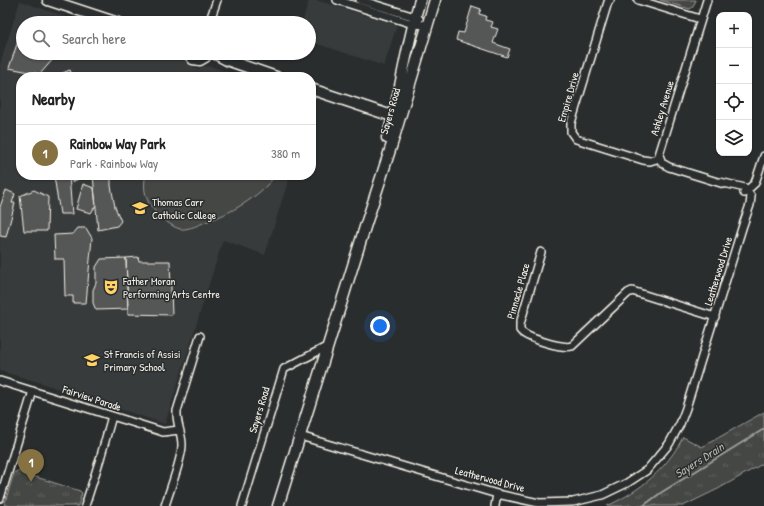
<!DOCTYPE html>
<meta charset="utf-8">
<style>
:root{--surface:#fff;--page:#f6f6f6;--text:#222;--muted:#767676;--line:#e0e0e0;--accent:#857141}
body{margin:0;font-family:"Patrick Hand",sans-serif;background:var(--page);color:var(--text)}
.controls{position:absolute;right:12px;top:12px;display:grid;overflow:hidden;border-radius:8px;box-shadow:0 1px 3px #0004}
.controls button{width:36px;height:36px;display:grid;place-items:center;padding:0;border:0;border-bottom:1px solid var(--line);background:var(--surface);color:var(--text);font:20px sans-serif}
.you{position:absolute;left:380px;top:326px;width:14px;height:14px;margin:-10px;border:3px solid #fff;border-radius:50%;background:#1a73e8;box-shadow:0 0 0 6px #1a73e833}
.badge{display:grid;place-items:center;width:26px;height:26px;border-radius:50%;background:var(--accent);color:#fff;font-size:13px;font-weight:700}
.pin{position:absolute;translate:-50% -33px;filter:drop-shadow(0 1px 2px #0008)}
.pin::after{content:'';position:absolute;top:21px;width:14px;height:12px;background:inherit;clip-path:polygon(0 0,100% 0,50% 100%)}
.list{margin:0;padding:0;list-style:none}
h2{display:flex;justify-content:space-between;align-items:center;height:52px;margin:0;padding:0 16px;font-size:17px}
h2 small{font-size:13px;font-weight:400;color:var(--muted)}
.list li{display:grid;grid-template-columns:26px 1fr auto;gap:12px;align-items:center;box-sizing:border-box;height:56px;padding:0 16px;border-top:1px solid var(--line)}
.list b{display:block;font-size:15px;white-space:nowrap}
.list p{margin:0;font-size:13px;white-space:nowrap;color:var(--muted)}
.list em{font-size:13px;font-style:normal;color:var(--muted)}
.icon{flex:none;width:22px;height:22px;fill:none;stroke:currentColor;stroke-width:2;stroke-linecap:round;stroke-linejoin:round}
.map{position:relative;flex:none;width:764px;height:506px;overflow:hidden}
.search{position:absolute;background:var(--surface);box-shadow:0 1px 3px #0004;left:16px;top:16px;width:300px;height:44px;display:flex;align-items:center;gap:10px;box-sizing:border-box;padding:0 14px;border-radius:22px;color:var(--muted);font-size:15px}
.panel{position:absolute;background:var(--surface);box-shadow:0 1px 3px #0004;left:16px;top:72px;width:300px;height:108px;border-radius:16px}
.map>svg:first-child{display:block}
.built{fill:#373a3a}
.park{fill:url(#park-tufts);stroke:#9c9c96}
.pitch{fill:#444645;stroke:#9c9c96}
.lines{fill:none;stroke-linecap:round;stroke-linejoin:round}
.stream{stroke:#9f9f9a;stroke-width:2}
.building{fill:#555756;stroke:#f4f1e8}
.street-casing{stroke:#f4f1e8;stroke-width:10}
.secondary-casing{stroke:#f4f1e8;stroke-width:13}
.street{stroke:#2a2d2e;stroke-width:7}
.secondary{stroke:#2a2d2e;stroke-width:10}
.labels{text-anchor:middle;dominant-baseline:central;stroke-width:3;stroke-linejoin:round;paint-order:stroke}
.street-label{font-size:11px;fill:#f4f1e8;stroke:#2a2d2e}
.poi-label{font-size:11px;fill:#f4f1e8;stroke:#2a2d2e;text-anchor:start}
.water-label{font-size:12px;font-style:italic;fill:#b5b3ae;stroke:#2a2d2e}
</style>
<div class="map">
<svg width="764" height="506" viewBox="0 0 764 506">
<defs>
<pattern id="park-tufts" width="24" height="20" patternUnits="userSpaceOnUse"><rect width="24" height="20" fill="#444645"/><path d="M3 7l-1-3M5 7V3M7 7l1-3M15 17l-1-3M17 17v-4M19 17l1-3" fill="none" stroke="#606160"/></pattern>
</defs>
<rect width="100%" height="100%" fill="#2a2d2e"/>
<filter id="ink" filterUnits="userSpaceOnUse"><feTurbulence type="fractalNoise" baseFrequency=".025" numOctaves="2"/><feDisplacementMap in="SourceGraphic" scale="8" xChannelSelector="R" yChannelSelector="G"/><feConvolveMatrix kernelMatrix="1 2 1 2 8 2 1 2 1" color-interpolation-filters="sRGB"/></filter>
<g filter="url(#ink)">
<!-- built -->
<path class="built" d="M309,0H316L397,25L384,66L309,41V23H302Z
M20,1L84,23H23V53H172L179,55L188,63L198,70L201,67L210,66L242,77H21V175H290L265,255L223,240L165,424L38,382L0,371V64Z"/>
<!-- park -->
<path class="park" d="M660,0H696L693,7L690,9Z
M764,412V463L718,489L683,506H607C640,491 667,469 683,437L702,447Z
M17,471L80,491L82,493L78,506H4L14,473Z"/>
<!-- pitch -->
<path class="pitch" d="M146,175H276C257,199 231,213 203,223C197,226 186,230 180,229C170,226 162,218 155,211C146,202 142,188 146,175Z"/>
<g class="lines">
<!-- stream -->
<path class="stream" d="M643,506L662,492L764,429"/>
</g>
<!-- building -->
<path class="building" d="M472,6L481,9L479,14L486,16L485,20L493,22L491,27L498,29L493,43L510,49L507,57L456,40L458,32L464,33Z
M21,32H23V53H48L47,56L54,58L40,74L9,68Z
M70,70L73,77H55V76Z
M69,175H87L72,182Z
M69,175L72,214H60L54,176Z
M93,175H111V186L115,207L121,221L117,226L98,230Z
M83,184L94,188L96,205L91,213L76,209Z
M6,190L15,194L12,203H15L6,237L0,236V207Z
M34,190L48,197L47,231H24L20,196Z
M78,228H86L92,238L86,303H73V296H65L64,259H55L54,235L73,234Z
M138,257L139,261H170L172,315L128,314L126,258Z
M126,258L128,309L96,310L93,303V290L96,283V267L101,259Z"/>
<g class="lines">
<defs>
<path id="street" d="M337,0L413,24L427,25
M360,0L415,17L419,19
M610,0L608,2L571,123V132L576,139L643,160L650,161L660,158
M638,0L700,19
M707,0L659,155L662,163L669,167L724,184
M209,23L217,0
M744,193L755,183L764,156
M541,252L520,324V330C525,338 563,349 572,346L628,293L632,291L715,317
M0,381L157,430L163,432L179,430
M300,436L497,494L539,503L573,502L602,495L627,483L647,470L669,444L680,424L686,408L743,225L750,205L751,197L745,188L720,182
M0,498L33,391
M85,506L100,459L112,416
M165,506C169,491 182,460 182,445C182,433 176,423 177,411L200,336
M242,506L284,369L328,346
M495,506L497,494"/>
<path id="secondary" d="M48,0L118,23
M188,53L193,59L200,60L205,57L207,53
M214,53L227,60L276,77
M311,89L398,118
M387,138C401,93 406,45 420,0
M278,506L365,227L392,144L435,0"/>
</defs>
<!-- street casing -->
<use href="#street" class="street-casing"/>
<!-- secondary casing -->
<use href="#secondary" class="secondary-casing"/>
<!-- street -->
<use href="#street" class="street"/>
<!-- secondary -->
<use href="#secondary" class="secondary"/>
</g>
</g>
<!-- icons -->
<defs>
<symbol id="school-bare" viewBox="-9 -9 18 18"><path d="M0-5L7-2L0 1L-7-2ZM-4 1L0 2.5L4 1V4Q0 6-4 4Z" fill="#ffd166" stroke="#2a2d2e" stroke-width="2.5" paint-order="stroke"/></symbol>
<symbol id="theatre-bare" viewBox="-9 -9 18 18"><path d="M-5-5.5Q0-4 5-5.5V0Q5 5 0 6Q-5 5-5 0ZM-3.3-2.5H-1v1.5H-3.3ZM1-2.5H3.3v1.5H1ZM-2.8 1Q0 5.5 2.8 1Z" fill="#ffd166" stroke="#2a2d2e" stroke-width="2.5" paint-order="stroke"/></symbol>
</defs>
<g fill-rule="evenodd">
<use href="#school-bare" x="129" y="197" width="22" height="22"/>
<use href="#theatre-bare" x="100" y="276" width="22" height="22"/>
<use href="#school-bare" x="81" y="349" width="22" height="22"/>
</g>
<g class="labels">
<!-- street labels -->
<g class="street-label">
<text transform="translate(568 97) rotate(-74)">Empire Drive</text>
<text transform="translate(662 108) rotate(-73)">Ashley Avenue</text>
<text transform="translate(390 111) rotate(-74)">Sayers Road</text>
<text transform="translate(718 271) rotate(-73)">Leatherwood Drive</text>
<text transform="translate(518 291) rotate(-74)">Pinnacle Place</text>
<text transform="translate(92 398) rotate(18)">Fairview Parade</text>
<text transform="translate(259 410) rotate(-73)">Sayers Road</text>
<text transform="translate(490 479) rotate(15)">Leatherwood Drive</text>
</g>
<!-- poi labels -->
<g class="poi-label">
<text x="152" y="202">Thomas Carr<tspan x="152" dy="13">Catholic College</tspan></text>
<text x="123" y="281">Father Moran<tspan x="123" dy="13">Performing Arts Centre</tspan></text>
<text x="104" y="354">St Francis of Assisi<tspan x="104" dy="13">Primary School</tspan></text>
</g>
<!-- water labels -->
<g class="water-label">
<text transform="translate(699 460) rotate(-32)">Sayers Drain</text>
</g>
</g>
</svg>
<div class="controls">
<button>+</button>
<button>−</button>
<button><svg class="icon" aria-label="locate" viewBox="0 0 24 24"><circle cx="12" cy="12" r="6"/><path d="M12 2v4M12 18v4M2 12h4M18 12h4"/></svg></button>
<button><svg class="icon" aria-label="layers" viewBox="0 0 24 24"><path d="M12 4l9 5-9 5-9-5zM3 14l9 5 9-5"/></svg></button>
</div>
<div class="you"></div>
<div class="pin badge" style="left:31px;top:482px">1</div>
<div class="search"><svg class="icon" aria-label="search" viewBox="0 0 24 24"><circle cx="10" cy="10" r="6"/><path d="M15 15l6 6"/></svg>Search here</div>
<section class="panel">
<h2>Nearby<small></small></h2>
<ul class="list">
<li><span class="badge">1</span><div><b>Rainbow Way Park</b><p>Park · Rainbow Way</p></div><em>380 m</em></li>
</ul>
</section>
</div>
